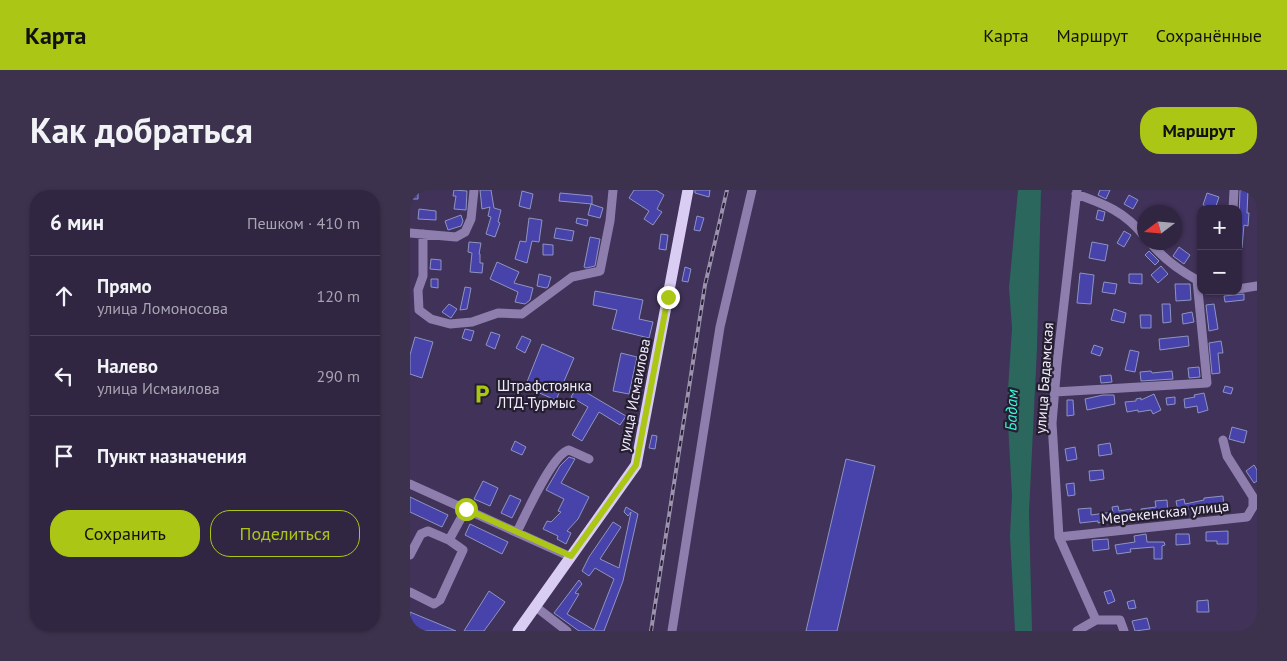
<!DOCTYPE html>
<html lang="ru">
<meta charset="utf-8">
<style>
:root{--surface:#302642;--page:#3c324d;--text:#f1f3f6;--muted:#a8a5b2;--line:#4b435b;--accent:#abc615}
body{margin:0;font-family:"PT Sans",sans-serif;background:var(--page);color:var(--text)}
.controls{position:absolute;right:15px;top:15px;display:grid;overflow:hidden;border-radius:10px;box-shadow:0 1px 4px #0004}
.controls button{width:45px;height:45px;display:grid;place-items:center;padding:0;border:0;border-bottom:1px solid var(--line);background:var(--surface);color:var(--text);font:25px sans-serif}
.compass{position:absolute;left:727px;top:15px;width:45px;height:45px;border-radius:50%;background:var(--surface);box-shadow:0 1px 4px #0004;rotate:254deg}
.stop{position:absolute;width:15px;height:15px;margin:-11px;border:4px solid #abc615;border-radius:50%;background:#fff}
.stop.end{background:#abc615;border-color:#fff;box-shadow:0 1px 5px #0008}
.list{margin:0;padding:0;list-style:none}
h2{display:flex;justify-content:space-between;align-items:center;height:65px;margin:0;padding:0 20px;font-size:21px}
h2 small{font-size:16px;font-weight:400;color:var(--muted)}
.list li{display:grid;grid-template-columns:32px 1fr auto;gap:15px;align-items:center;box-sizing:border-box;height:80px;padding:0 20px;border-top:1px solid var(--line)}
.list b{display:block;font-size:19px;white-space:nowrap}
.list p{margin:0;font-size:16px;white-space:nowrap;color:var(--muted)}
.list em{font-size:16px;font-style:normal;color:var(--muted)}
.actions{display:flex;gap:10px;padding:15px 20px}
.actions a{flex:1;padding:11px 0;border:1px solid var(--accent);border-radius:20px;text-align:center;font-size:18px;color:var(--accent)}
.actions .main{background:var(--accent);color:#111}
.icon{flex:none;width:28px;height:28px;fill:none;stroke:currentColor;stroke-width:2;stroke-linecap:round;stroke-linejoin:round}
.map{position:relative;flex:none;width:847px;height:441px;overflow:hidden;border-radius:20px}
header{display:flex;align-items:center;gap:30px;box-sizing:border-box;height:70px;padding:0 25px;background:var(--accent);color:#111}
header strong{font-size:24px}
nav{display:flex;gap:28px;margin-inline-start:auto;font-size:18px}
.intro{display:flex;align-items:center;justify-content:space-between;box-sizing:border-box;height:120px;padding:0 30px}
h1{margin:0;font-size:35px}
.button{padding:12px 22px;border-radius:20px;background:var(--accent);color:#111;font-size:18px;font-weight:700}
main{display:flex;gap:30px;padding:0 30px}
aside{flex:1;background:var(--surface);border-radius:20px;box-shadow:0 1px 4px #0004}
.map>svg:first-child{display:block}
.water{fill:#2b675c}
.building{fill:#4743ab;stroke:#8e94c0}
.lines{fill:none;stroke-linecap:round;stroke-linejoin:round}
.minor{stroke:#8e7eae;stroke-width:9}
.major{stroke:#d9cdf4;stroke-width:11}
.rail-casing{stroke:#9c92af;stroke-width:4}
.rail{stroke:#241e2f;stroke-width:2;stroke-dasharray:5.5;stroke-linecap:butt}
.route{stroke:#abc615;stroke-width:6}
.labels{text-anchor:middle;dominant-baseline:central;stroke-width:4.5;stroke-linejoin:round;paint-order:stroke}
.street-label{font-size:15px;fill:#f1ebfe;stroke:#241e2f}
.poi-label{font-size:15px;fill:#f1ebfe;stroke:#241e2f;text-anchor:start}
.water-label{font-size:16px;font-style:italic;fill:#33fbdd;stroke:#241e2f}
</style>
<header>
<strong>Карта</strong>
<nav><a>Карта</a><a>Маршрут</a><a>Сохранённые</a></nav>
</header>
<div class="intro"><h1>Как добраться</h1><a class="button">Маршрут</a></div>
<main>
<aside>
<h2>6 мин<small>Пешком · 410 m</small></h2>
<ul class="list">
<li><svg class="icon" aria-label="ahead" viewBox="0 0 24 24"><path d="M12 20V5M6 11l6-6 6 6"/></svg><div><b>Прямо</b><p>улица Ломоносова</p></div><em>120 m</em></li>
<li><svg class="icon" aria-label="left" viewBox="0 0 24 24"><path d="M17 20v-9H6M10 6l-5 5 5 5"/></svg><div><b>Налево</b><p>улица Исмаилова</p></div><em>290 m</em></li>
<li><svg class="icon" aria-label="arrive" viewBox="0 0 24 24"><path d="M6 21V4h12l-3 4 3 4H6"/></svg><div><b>Пункт назначения</b></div></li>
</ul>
<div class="actions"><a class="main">Сохранить</a><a>Поделиться</a></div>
</aside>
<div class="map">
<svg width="847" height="441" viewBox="0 0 847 441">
<rect width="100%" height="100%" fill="#403258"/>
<!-- water -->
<path class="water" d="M608,0H631L627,158L619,322L622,441H605L600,346L602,306L597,215L602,138L599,98Z"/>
<!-- building -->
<path class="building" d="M0,0H8V9H0Z
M44,0L57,1L56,20L44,19L46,6H43Z
M70,0H81L84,18L91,20L88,32L90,33L85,47L76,44L81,27L78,26L80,17L72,19Z
M224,0H246L254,5L247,19L252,22L243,35L234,29L239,21L219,8Z
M285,0H300L299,7L285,3Z
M690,0H700L696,9L688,5Z
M830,0H838L837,23H839L838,36L834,35L832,58H828Z
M112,1L123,4L120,19L109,16Z
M150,3L182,6V14L149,11Z
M797,3L809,7L805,19L793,15Z
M719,5L728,10L723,19L714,14Z
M181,14L193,18L190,28L178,25Z
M9,19L26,21V30L8,29Z
M688,20L695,22L693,31L686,29Z
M51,25L53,31L51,36L38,40L35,31Z
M287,26L294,28L290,41L284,40Z
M119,28L132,30L129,52L122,51L117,73L105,69L110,51L116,52Z
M167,28L178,30L177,36L166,33Z
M146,38L164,41L162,51L144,48Z
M714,41L721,45L714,57L707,53Z
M251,44L258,45L256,60L249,59Z
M180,47L190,49L185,76L176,78L174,77Z
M59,52L71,53L69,64H70V73H73L72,83L60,82L62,63L58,62Z
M682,52L698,55L695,71L679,68Z
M133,54L143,55V65H133Z
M769,57L780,65L774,74L763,66Z
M739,61L749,71L745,75L735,65Z
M21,69L31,70V80L20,79Z
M87,72L109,82L104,93L123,98L120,110L115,114L105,112L108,102L80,89Z
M751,76L758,84L748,93L741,85Z
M275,77L281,79L278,92L272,91Z
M670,83L684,85L681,114L667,113Z
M129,84L141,87L138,97L136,98L127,96Z
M719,84H732V94L719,93Z
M21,89H28V98L21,97Z
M694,92L707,94L705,104L692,102Z
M765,94H780L781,110L766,111Z
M55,97L61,98L57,119L50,120Z
M185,101L233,110L229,129L243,132L239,148L202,139L207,120L183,115Z
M834,104V110L815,112L814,106Z
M39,114L47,119L41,128L32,122Z
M752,114H760L761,132L753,133Z
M804,114L808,139L799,141L796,115Z
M704,119L716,123L714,133L701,130Z
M782,122L784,132L773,134L772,124Z
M730,125H741V138H731Z
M55,139L64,141L61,151L52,148Z
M81,142L90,145L85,159L76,155Z
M112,146L121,150L115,163L106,158Z
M778,146L779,156L750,160L749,149Z
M5,147L23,152L12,188L0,184V165Z
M811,151L813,163H808L810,183L802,184L799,153Z
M132,154L164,168L146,210L115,197Z
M684,155L693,158L690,166L681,163Z
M720,160L729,162L725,182L715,180Z
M211,163L227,167L219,204L203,201Z
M789,177L790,187L779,188L778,178Z
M741,181L742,183L762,181L763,189L731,191L730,182Z
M701,185L702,192L691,193L690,186Z
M815,196L823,198L821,204L813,202Z
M167,197L216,226L210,235L189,222L172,251L162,245L178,217L161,207Z
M794,203L798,220L788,223L787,216L775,218L774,209L785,207L784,205Z
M744,204L751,220L743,224L741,220L728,222V220L717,222L715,212L726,211V209L731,208V210Z
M693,205H704L705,214L677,220L675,209Z
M765,207V214L757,215L756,208Z
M657,210H663L664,225L657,226Z
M822,237L837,241L834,253L819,249Z
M242,245L247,246L245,259L239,258Z
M105,251L116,257L112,265L101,260Z
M700,253L702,264L689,266L688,255Z
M665,257L667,269L657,271L655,259Z
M159,267L165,269L151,293L179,307L168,329L157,341L161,343L156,354L147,349L148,346L133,339L137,331L141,332L151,322L148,321L154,309L136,300L150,276Z
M436,269L465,276L427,441H396Z
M844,275L847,280V291L844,293L836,281Z
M693,280L694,289L680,291L679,281Z
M73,291L88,298L80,316L64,309Z
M664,293L665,305L658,306L656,294Z
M100,305L111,310L102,328L91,323Z
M813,306L814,319L804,320V318L784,321V318L768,321L766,311L774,309L775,314L794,310V308Z
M0,307L38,325L32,337L0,322Z
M757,310L758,325L732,328L731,319L746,317L745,311Z
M708,316L709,321L721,319L722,326L697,329V331L688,333V331L670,333L668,319L681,318V325L703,322L702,317Z
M216,317L228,324L213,391L194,441H169L144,423L169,390L172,394L165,403L169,404L157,424L184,440L204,389L185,378L179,386L172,381L179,367L203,332L211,337L190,369L209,378L221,322L218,326L214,322Z
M60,334L98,352L92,364L55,345Z
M818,341V354H807V351H796V342Z
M736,344L737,352H754L755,355L752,356V369H744V357L720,359L721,362L707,364L705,355L725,352L724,346Z
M766,344H779L780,354L766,355Z
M698,349L699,359L683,361L682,350Z
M701,400L705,411L698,414L694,402Z
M79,401L95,412L74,441H54Z
M724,410L726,418L719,419L717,412Z
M798,410L799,422H787V411Z
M0,422L46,441H12L0,436Z
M737,428L740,439L725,441L722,431Z"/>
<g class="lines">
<!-- minor -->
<path class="minor" d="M667,0L647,174L642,233L649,347L686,430
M666,4C695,14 715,22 734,46
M823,19L824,0
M0,43L46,47L55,42L61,29L64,0
M13,44V86L8,100L9,120L21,129L40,134L62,132L88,123L112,124L162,87L190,81L200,31L203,0
M828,99L847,96
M645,202L797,193L787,90C769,80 753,69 740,52
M0,294L161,367
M107,342C115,326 143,263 159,260L179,269
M649,347L837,327L843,317V307L817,266L813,250
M39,350L56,319
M0,365L11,344L18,341L39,350L53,360L30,410L24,414L0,402
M126,417L157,441
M262,441L310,137L342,0
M667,441L686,430H710L714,441"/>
<!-- major -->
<path class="major" d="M108,441L226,275L278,0"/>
<defs>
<path id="rail" d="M241,441L295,95L317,0"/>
</defs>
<!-- rail casing -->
<use href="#rail" class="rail-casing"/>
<!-- rail -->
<use href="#rail" class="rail"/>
</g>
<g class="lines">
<!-- route -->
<path class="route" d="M56,319L161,366L226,275L258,107"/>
</g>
<!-- icons -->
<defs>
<symbol id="parking-bare" viewBox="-9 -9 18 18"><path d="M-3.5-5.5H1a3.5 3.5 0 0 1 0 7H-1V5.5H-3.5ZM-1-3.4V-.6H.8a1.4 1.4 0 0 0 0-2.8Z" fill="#abc615" stroke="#241e2f" stroke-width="2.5" paint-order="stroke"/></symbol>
</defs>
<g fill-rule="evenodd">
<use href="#parking-bare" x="58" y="190" width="28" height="28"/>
</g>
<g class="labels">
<!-- street labels -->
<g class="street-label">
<text transform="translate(634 188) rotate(-86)">улица Бадамская</text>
<text transform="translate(224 205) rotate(-79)">улица Исмаилова</text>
<text transform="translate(755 322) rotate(-6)">Мерекенская улица</text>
</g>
<!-- poi labels -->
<g class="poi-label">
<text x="87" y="195">Штрафстоянка<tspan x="87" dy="17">ЛТД-Турмыс</tspan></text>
</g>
<!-- water labels -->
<g class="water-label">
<text transform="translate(601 220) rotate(-88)">Бадам</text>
</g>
</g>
</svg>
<div class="controls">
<button>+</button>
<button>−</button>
</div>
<svg class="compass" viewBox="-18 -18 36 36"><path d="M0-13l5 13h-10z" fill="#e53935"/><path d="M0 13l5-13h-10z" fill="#a8a5b2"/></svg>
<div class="stop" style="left:56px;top:319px"></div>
<div class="stop end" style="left:258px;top:107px"></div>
</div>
</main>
